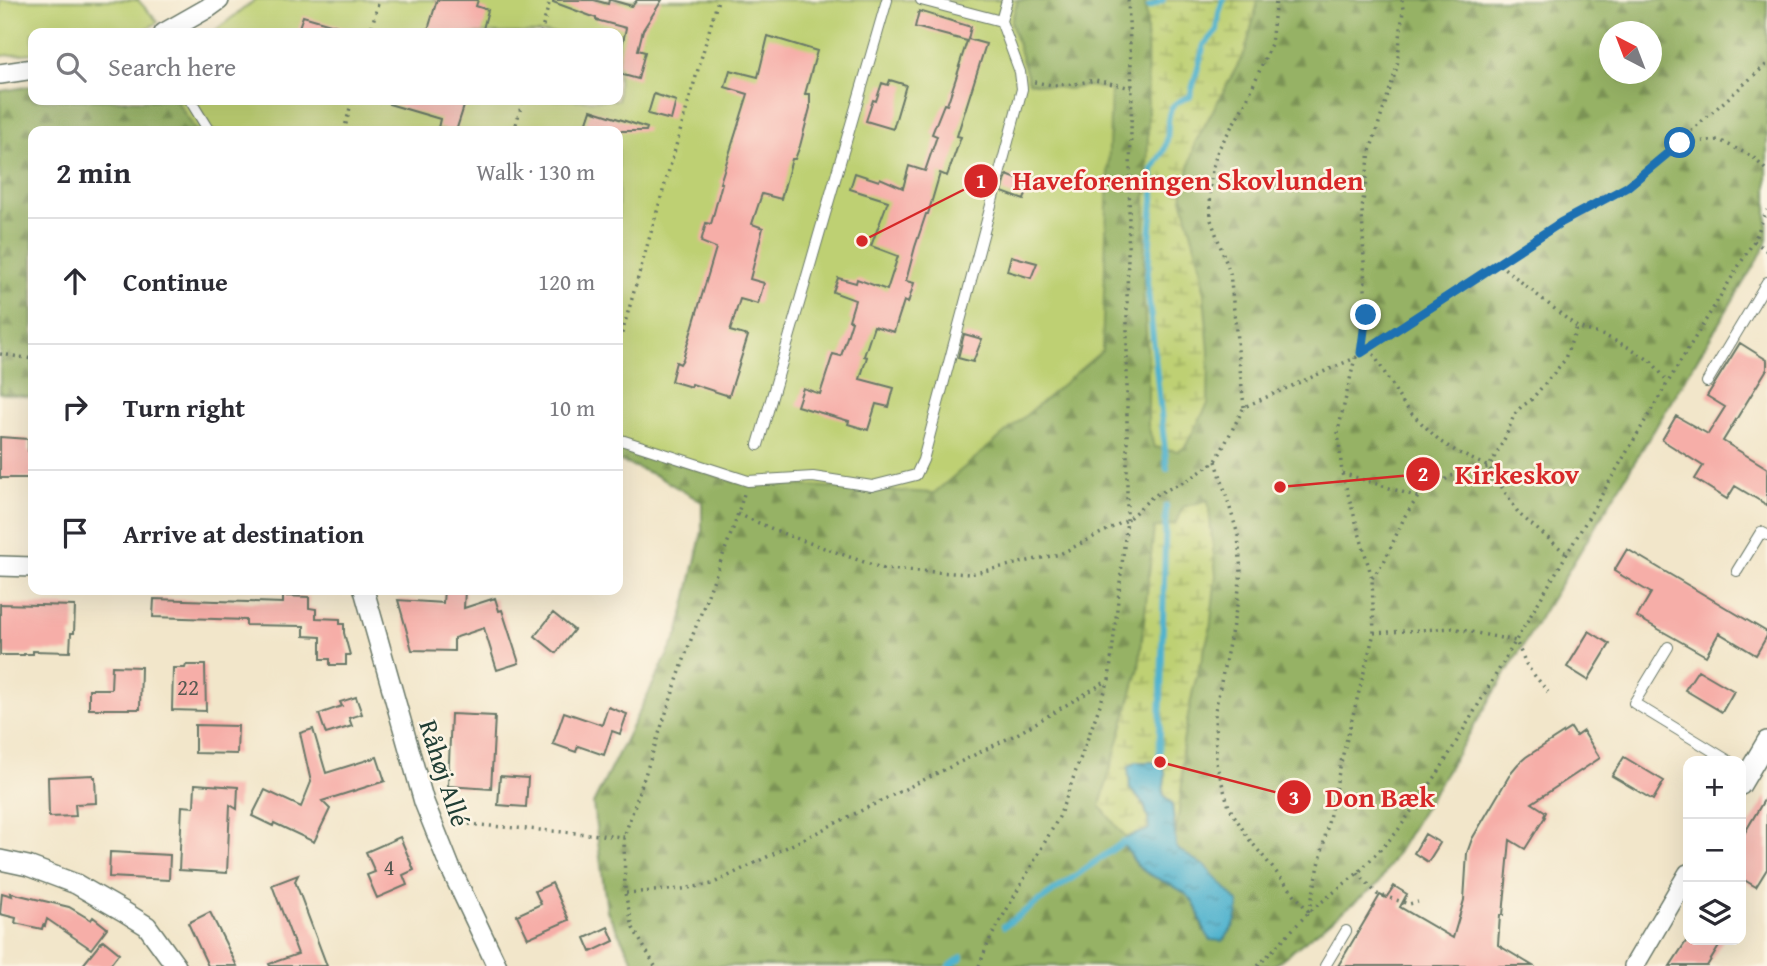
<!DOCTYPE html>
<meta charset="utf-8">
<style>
:root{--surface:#fff;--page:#f2f2f3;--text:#2b2b33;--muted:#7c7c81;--line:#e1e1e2}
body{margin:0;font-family:"Gentium Book Plus",serif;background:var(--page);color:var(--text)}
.controls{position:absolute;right:21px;bottom:21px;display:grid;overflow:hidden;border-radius:14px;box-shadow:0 7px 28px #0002}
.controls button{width:63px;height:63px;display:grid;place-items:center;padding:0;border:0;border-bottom:2px solid var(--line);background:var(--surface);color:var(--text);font:35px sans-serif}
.compass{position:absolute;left:1599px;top:21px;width:63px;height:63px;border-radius:50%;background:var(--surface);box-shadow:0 7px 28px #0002;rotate:318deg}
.stop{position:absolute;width:21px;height:21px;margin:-16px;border:5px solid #1f6fb2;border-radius:50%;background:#fff}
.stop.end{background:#1f6fb2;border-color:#fff;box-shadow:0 2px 7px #0008}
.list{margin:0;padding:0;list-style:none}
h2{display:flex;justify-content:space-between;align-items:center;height:91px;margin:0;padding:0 28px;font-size:30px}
h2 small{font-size:23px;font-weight:400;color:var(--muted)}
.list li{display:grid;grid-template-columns:46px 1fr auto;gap:21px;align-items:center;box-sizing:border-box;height:126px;padding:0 28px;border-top:2px solid var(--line)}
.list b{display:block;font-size:26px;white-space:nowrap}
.list em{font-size:23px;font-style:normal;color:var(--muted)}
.icon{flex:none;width:38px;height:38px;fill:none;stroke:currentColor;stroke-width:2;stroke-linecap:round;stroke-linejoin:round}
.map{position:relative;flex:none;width:1767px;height:966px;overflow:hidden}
.search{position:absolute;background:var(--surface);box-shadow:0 7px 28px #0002;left:28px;top:28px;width:595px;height:77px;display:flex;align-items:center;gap:18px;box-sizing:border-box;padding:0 24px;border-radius:14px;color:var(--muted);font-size:26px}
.panel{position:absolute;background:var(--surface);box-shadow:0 7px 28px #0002;left:28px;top:126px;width:595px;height:469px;border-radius:14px}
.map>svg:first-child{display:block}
.forest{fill:url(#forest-firs);stroke:#5a784c;stroke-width:2;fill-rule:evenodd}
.wetland{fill:url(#wetland-marsh);stroke:#6e8654;stroke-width:2}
.garden{fill:#bed073;stroke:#6e8654;stroke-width:2}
.water{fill:url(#water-ripples);stroke:#377881;stroke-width:2}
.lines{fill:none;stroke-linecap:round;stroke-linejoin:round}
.stream{stroke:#4fb2ce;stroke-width:6}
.building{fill:#f6aea8}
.service-casing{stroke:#697868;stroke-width:12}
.minor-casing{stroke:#697868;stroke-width:22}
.path{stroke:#697868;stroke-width:3.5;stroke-dasharray:2 5;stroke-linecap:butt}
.service{stroke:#fff;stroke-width:10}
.minor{stroke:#fff;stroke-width:19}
.route{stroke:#1f6fb2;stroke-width:9}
.labels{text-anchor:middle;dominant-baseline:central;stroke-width:5;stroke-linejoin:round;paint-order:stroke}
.number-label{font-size:23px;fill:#555951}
.street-label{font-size:26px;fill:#1f3d34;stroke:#fcf5e5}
.leader{fill:none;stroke:#d62828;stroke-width:2.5}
.callout-dot{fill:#d62828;stroke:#fcf5e5;stroke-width:2.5}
.mark-label{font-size:21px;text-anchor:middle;font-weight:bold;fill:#fff}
.callout-label{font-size:28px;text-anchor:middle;font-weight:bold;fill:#d62828;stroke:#fcf5e5;stroke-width:5;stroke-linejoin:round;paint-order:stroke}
</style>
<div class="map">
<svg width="1767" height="966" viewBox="0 0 1767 966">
<defs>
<pattern id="forest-firs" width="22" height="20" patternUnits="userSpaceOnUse" patternTransform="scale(1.75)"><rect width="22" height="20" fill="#96b265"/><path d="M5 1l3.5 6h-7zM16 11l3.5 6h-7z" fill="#7a9254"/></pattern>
<pattern id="wetland-marsh" width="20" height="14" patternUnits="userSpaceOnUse" patternTransform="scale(1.75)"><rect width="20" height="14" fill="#bed073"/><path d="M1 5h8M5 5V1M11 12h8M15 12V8" fill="none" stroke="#9aaa5f"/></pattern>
<pattern id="water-ripples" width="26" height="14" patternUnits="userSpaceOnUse" patternTransform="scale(1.75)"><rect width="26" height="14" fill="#4fb2ce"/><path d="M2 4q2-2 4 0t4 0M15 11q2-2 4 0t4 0" fill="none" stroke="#4192a8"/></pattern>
</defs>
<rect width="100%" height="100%" fill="#fcf5e5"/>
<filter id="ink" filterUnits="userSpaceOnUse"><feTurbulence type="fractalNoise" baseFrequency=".0143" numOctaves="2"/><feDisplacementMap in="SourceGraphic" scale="14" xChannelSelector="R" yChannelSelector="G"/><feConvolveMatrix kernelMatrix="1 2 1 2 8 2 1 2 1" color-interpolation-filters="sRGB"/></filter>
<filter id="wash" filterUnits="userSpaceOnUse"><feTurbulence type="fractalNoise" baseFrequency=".00686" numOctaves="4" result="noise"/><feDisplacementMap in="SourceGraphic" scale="28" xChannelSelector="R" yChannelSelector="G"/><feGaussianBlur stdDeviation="1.57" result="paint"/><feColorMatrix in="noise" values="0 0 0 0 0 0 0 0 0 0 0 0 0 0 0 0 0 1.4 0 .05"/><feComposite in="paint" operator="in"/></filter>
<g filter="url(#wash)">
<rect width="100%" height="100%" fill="#f2e6ca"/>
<!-- forest -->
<path class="forest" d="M1018,0H1767V244L1378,884L1273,966H636L607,911L593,804L679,632L702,532V502L655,475L618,460V442L1089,86L1068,89L1029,83L1011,22ZM1610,32H1652V74H1610ZM1163,788V794L1172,804L1176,847L1179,850L1204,933C1200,921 1198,906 1189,897C1171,878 1137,880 1128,849L1144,832V804Z
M33,86V100H176L196,131H33V397L0,393V91Z"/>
<!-- wetland -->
<path class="wetland" d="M1145,0H1256L1257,6L1245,52L1195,143L1182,198L1202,271L1209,352L1208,404L1185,447L1178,451L1154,447L1148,425V361L1143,291L1148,139L1147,24Z
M1208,500L1216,575L1210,630L1193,690L1183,742L1182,784L1176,835L1172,804L1163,794V788L1130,789C1143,803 1148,809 1149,829C1142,833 1134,834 1126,838L1100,806L1139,668L1154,528L1175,524L1183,507Z"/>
<!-- garden -->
<path class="garden" d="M0,0H138L158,22L140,33H33V53L0,56Z
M255,0H1018L1011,22L1029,82L1068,89L1089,86L1111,90L1102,351L934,493L734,482L618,442V131H196L176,100H618V33H212Z"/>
<!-- water -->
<path class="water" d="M1136,762H1160C1170,777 1163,779 1163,794L1172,804L1176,847L1179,850L1206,867L1239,903C1238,919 1234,929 1222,941L1211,940C1199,927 1201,908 1188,896C1175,883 1154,880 1140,868C1133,861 1130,852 1123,845L1122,843C1132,831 1139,836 1149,829L1148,818L1144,804L1130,789L1128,767Z"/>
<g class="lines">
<!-- stream -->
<path class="stream" d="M1149,7L1163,0
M1167,469L1147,282L1154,186L1152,170C1156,163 1161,156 1164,150C1174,128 1157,105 1190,97L1204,45L1217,30L1219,13L1223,0
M1159,768L1166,506
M1004,926L1122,843L1130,841
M950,966L962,957"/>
</g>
<g id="blocks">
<!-- building -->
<path class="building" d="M437,0H478L476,6L488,10L482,33H427Z
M553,0H594L608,4L609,0H611L632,6L637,0H662L643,30L638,50L645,52L638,79L620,74L622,66L618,65L626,28L596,20V18L553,2Z
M919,11L971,27L968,39L986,44L957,136L961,137L947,176L940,173L928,214H926L915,247L906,281L914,283L908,303L904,301L894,332L874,326L864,356L867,357L860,379L894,388L889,407L876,404L868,430L848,424L849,421L797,406L803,388L820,394L833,354L841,356L852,321L849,320L855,300L833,292L838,278L856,283L857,279L887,290L898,256L871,246L888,201L850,189L855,173L879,181L880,178L903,188L909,166L925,171L937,136L932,134L944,104L947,105L960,66H959L967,41L915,27Z
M303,16L348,29L347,33H297Z
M768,36L817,51L805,94H810V108L800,146L795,159H792L781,199L762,194L752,224L763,228L750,279L764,283L758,304L740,299L730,331L748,336L729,396L692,384L691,387L671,381L676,362L680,364L683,359L716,248L701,242L706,223L711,224L722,183H720L748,94L725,87L730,70L758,77Z
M890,80L906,85L893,129L866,121L873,100L876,101L882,83L888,85Z
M654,94L676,101L671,120L648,114Z
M390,100H466L456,131L438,128L440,119L389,104Z
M591,110L647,128L646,131H584Z
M1007,175L1029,184L1024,200L1002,192Z
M1011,256L1037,263L1031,278L1007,271Z
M964,334L982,339L973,362L958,358Z
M1740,343L1767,360V369L1723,441L1767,468V505L1735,486L1727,499L1695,479L1703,466L1662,440L1676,416L1708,434L1725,407L1707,396Z
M0,437L28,439V451H33V478H0Z
M1627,549L1767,632V636L1756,655L1719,633L1706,656L1637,617L1651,593L1614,571Z
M444,590H465L464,608L495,598L499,611L502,610L519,663L497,670L484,628L454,638V651L412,650L398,600L443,603Z
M283,596L309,597V608L316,609V618L340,619V624H344V633L350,655H346V665H330V659H321V637L304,636V626L246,625V620L153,617L154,599L283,603Z
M0,604L75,606L74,633H71L70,652L33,651V654H24V655H0Z
M553,613L574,630L556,653L535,636Z
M1589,631L1610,644L1588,680L1567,667Z
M186,665H205L206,711L172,710L173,668H185Z
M112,666L141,667L140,709H89V689H111Z
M1698,670L1734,691L1722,712L1685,690Z
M356,697L362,714L349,718L352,726L326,734L319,714L342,706L340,702Z
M608,707L627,714L620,734L612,731L604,755L578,746L576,752L553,744L564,712L602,725Z
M451,714L495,716L491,789L448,786Z
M195,725L238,726L237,754L195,753Z
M1571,728L1576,736L1583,731L1600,758L1532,803L1546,812L1544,816L1545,817L1525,849L1510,840L1503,915H1500L1498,945L1533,966H1338L1380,895L1386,898L1394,886L1407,894L1400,907L1453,938L1464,900L1467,853L1472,839L1512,771L1518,764L1526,757Z
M313,729L326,773L377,757L385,781L322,801L330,809L314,842L274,823L273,826L252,816L265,790L301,807L311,782L300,733Z
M1624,757L1664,781L1653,800L1612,776Z
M93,775V777H95L96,803L75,804L76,816L49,817L48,777Z
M500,776L528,778L526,807L498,805Z
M195,784L238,787L237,809L230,805L227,873L179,870L182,806L194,807Z
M1767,795V869L1756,887L1741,878V839Z
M1425,834L1440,843L1428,862L1414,853Z
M400,837L414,870L403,875L407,885L377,898L367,875L375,872L366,852Z
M110,852L170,855L169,880L109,877Z
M298,875L295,881L327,966H270L269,964L298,954L272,885Z
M552,883L569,920L528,938L517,915L541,904L535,891Z
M2,893L12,896L11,893L69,907L91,920L93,917L107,928L91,949L47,919L45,926L43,925L42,929L15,923L16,918L0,914Z
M210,912L237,966H208L188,923Z
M608,927L614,941L591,952L585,938Z
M103,940L119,953L109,966H82Z
M1687,940H1723L1707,966H1670Z"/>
</g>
</g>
<g filter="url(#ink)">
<use href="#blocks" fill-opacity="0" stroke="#697868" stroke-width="2"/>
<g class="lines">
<defs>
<path id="service" d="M921,0L1001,21
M1001,21L1007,0
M190,100L209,131
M1707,382L1767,282
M618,439L748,481L813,477L872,486L916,475L923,460L1022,89L1020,72L1001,21
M758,445L887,0
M1737,571L1761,532L1767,535
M1668,647L1634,703L1729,761
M1325,966L1346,931"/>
<path id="minor" d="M164,33L208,8L219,0
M0,74L33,69
M0,566L33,567
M364,590L424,802L450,867L497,966
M1741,785L1767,741
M0,860L28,866L76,884L123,911L147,926L176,966
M1634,966L1688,874"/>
</defs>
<!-- service casing -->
<use href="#service" class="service-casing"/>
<!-- minor casing -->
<use href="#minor" class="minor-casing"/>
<!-- path -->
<path class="path" d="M370,33L379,0
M541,33L550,0
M1034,82L1052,85L1074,84L1095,80L1132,88
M344,131L352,100
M514,131L523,100
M1681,143L1719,140L1753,157L1767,171
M1754,241L1767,251
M1499,264L1577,327L1605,336L1632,349L1652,362L1668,382
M618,347L718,0
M1370,348L1400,399L1410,412L1441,442L1459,453L1489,467L1519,514L1568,555
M1361,353L1366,315L1362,209L1370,151L1397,67L1403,10L1402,0
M0,354L33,359
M1244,407L1230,273L1211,220L1210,191L1212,169L1218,150L1246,102L1271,44L1276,0
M1216,461L1238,535L1241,572L1237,605L1215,711L1216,763L1229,807L1248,838L1309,912
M1342,473L1418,497
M738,514L787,535L884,569L970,574L1060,554L1127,520L1153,496L1190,479L1216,461L1244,407L1355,358L1560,223L1627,187L1767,64
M1372,578L1384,562L1405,516L1418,497L1451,476L1489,467L1506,436L1514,415L1521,407L1531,400L1564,361L1577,327
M1374,633L1452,628L1516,641L1527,666L1548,692
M455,823L624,837
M1358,873L1377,894L1409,904L1418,902
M626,893L682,889L712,884L1017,734L1107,681
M1309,912L1342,758L1374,633L1372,578L1342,473L1338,431L1355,358
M655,966L633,928L625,893L624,837L689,645L734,526L744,494
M979,966L989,941L1059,817L1109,680L1127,520V298L1132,88L1128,0
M1258,966L1309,912L1358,873L1396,833L1438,773L1668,382L1754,241L1767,210"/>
<!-- service -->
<use href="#service" class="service"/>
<!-- minor -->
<use href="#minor" class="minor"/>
</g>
</g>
<g class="lines" filter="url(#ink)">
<!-- route -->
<path class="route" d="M1366,315L1361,353L1560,223L1627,187L1680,143"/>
</g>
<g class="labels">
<!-- number labels -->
<g class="number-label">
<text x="188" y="686">22</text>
<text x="389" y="866">4</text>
</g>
<!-- street labels -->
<g class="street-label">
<text transform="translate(445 773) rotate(72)">Råhøj Allé</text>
</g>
</g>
<!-- callouts -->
<path class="leader" d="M862 241L981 181M1280 487L1423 474M1160 762L1294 797"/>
<g class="callout-dot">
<circle cx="862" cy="241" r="7"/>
<circle cx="1280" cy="487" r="7"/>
<circle cx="1160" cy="762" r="7"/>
<circle cx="981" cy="181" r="18"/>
<circle cx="1423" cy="474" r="18"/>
<circle cx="1294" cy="797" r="18"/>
</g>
<g class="mark-label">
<text x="981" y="188">1</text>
<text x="1423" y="481">2</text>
<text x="1294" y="805">3</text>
</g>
<g class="callout-label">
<text x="1188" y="190">Haveforeningen Skovlunden</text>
<text x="1517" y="484">Kirkeskov</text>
<text x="1380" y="807">Don Bæk</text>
</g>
</svg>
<div class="controls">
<button>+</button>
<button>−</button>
<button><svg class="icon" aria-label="layers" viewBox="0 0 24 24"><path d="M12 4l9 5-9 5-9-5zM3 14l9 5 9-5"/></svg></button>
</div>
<svg class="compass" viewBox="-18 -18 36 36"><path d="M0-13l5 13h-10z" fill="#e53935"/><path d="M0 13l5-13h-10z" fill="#7c7c81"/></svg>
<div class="stop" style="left:1680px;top:143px"></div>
<div class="stop end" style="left:1366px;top:315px"></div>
<div class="search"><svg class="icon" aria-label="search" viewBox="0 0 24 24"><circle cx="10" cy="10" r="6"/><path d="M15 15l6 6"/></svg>Search here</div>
<section class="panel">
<h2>2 min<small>Walk · 130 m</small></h2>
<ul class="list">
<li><svg class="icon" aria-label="ahead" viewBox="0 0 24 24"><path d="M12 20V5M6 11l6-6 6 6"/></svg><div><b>Continue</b></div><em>120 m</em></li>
<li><svg class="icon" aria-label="right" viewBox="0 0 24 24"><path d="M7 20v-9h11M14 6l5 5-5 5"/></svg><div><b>Turn right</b></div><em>10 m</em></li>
<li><svg class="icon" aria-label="arrive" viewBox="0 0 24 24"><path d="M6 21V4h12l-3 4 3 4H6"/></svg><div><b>Arrive at destination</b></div></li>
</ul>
</section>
</div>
